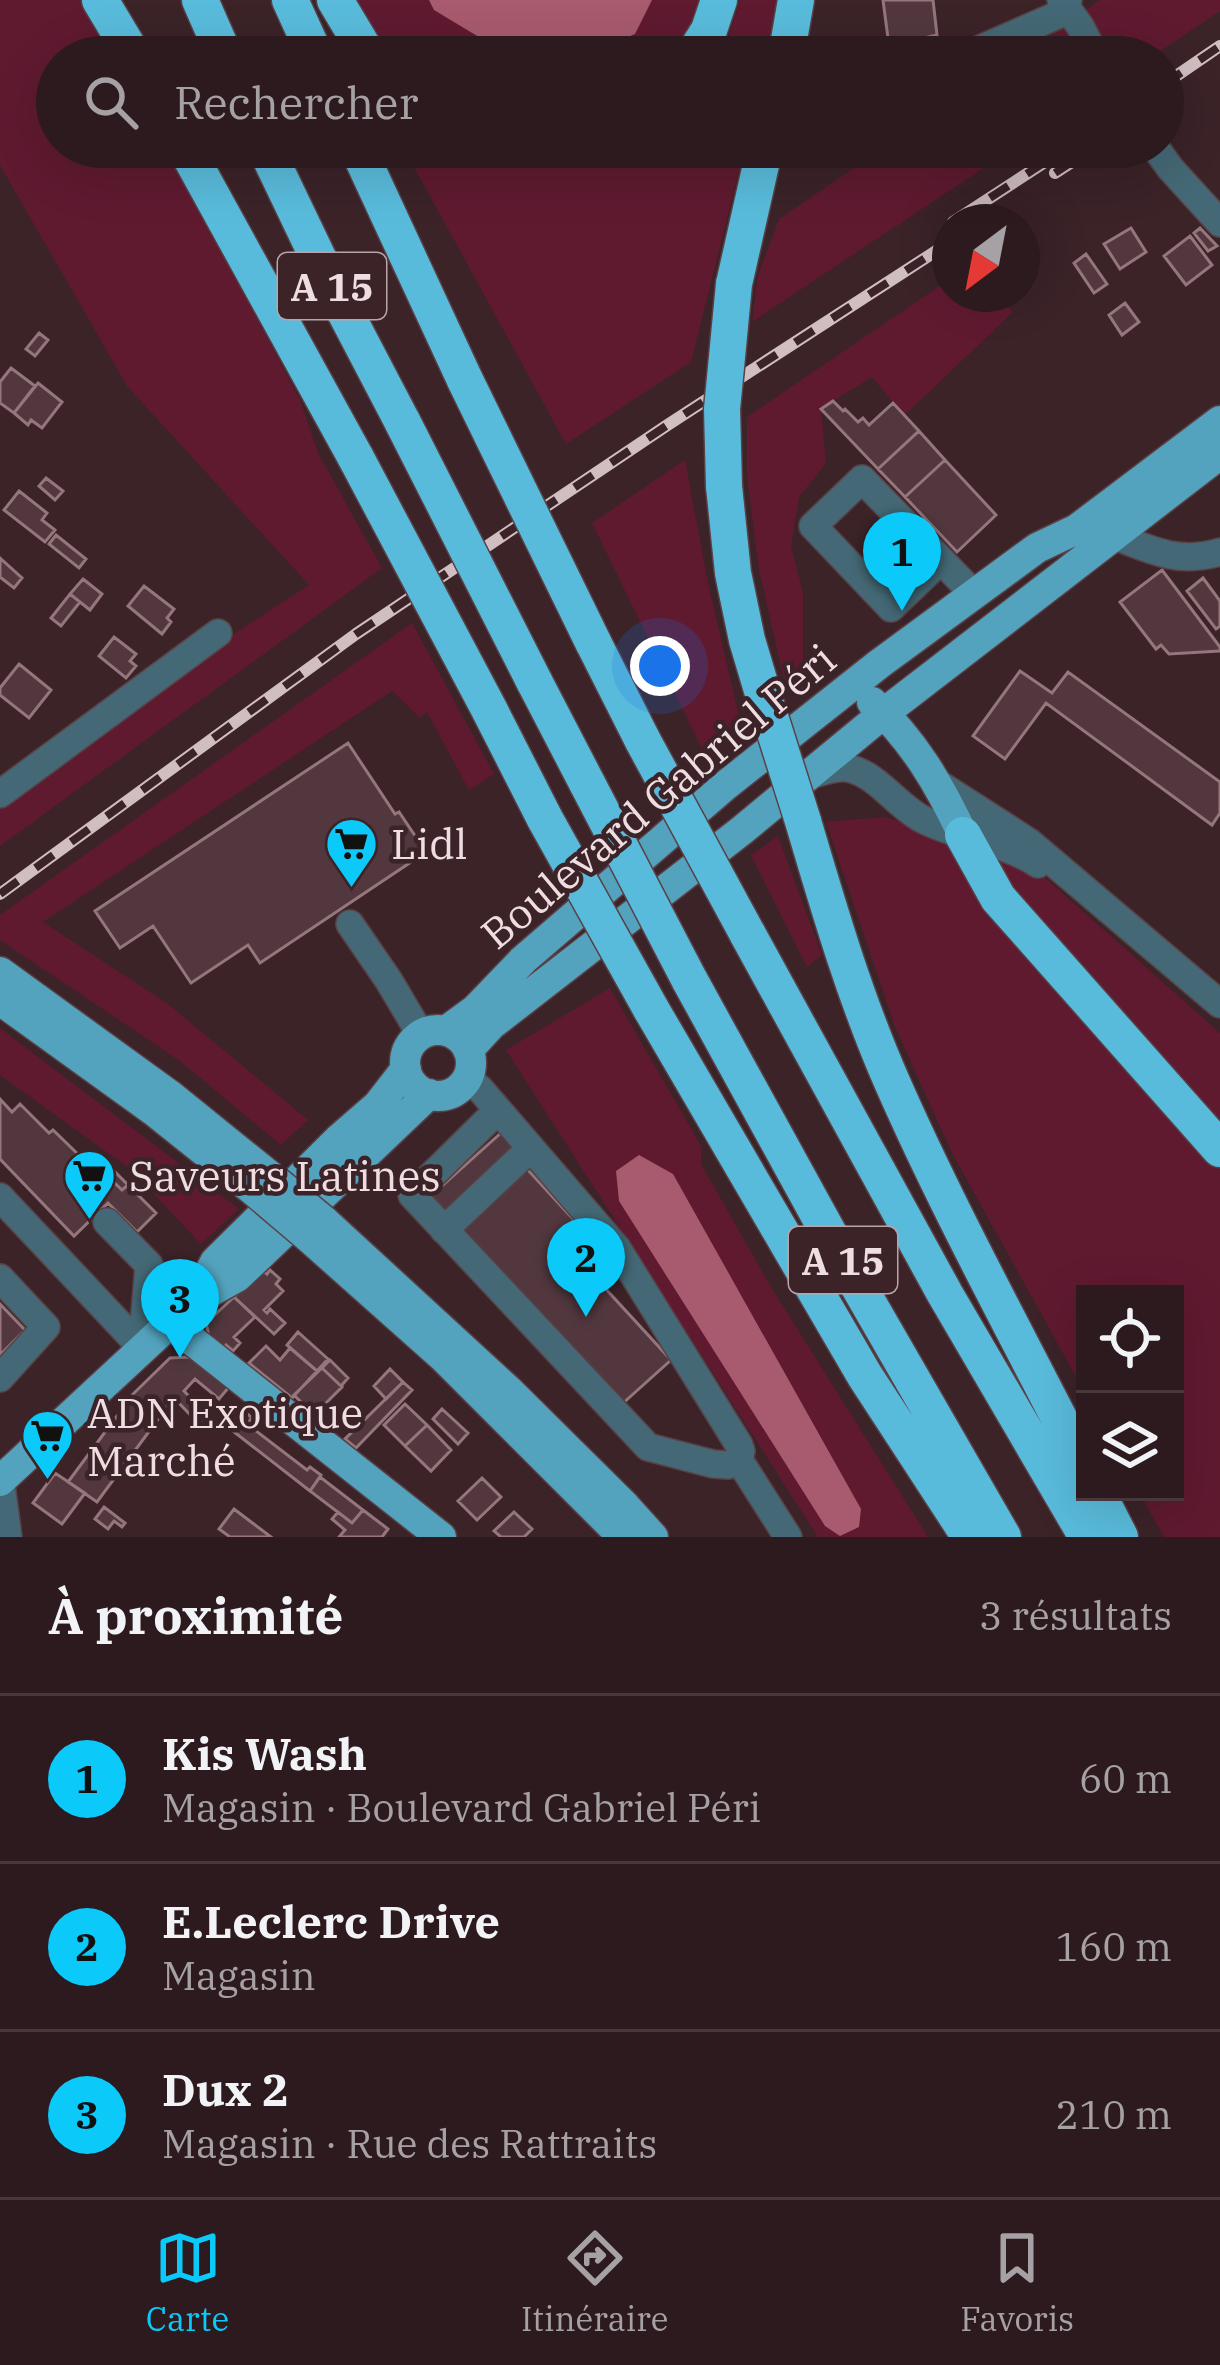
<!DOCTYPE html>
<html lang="fr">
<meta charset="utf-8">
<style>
:root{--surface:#2c1a1e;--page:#342327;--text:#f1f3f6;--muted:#a6a1a4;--line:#48383c;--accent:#0bcafa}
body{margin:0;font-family:"IBM Plex Serif",serif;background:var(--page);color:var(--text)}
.controls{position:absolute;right:36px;bottom:36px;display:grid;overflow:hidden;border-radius:0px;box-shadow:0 12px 48px #0002}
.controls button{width:108px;height:108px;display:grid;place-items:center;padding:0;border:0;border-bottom:3px solid var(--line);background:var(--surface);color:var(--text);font:60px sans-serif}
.compass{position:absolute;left:932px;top:204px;width:108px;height:108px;border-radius:50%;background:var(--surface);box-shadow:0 12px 48px #0002;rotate:212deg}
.you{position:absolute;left:660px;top:666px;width:42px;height:42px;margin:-30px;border:9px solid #fff;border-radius:50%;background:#1a73e8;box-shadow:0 0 0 18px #1a73e833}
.badge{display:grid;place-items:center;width:78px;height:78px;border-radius:50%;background:var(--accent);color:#111;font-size:39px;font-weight:700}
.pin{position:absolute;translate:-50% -99px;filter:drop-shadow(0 3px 6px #0008)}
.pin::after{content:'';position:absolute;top:63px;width:42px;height:36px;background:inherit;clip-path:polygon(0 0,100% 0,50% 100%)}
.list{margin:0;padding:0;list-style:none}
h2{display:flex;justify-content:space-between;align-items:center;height:156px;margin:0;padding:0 48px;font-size:51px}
h2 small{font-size:39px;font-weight:400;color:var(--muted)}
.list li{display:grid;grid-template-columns:78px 1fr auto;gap:36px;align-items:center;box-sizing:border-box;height:168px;padding:0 48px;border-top:3px solid var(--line)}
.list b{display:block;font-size:45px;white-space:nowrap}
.list p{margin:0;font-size:39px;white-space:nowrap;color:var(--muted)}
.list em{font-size:39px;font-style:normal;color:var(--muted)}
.icon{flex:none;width:66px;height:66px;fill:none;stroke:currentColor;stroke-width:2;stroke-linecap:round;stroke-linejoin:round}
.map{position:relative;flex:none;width:1220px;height:1537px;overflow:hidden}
.search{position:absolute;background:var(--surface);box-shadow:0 12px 48px #0002;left:36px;right:36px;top:36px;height:132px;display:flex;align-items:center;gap:30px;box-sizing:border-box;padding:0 42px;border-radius:66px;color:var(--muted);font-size:45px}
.sheet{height:660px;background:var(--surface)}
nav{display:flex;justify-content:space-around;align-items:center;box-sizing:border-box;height:168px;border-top:3px solid var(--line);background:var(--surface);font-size:33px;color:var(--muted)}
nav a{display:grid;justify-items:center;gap:6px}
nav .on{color:var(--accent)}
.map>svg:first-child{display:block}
.green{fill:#5f1a30}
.water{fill:#a85a6e}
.building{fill:#52383e;stroke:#94767c;stroke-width:3}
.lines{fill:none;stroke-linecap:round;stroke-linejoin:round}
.minor-casing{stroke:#584146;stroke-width:30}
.major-casing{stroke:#584146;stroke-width:33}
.highway-casing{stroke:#584146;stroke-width:39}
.minor{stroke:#446875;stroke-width:27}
.major{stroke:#54a3be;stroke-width:30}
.highway{stroke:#59bbdb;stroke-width:36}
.rail-casing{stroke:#d0bec1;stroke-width:12}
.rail{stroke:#3b2328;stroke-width:8;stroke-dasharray:22;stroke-linecap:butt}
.major-bridge-casing{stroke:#584146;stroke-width:33;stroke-linecap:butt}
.highway-bridge-casing{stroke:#584146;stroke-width:39;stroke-linecap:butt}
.major-bridge{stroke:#54a3be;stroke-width:30}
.highway-bridge{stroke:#59bbdb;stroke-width:36}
.labels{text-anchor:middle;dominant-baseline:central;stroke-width:9;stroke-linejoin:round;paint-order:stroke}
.shield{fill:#3b2328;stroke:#b9a6aa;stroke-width:3}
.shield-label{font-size:39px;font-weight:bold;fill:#efdee1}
.street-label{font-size:42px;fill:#efdee1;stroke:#3b2328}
.poi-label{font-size:42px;fill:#efdee1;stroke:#3b2328;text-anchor:start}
</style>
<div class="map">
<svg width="1220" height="1537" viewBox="0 0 1220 1537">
<rect width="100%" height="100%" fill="#3b2328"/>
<!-- green -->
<path class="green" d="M0,0H79L105,32L119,57H57V147H166L300,400L318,453L382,568L0,846V799L129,702L309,585L127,386L0,165Z
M353,0H705L679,45L666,57H392L367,29Z
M740,0H779L768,57H716L728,38Z
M1100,0H1220V11L1151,57H1017Z
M403,147H451L479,157L553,162L601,147H745L691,362L566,444Z
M885,147H1015L752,322L758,276L779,219Z
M950,279V294H996L1013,312L904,416L872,377L821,409L826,463L799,497L791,547L803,592V669L806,677L787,694L758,565L747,475V417Z
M685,460L708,583L742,729L704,753L592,523Z
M412,623L494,774L469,790L427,712L420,718L392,691L43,922L168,1004L308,1120L281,1145L180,1061L0,940V915Z
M886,817L1034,868L1220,1033V1537H1164L1139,1492H1175V1294H1085V1393L951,1151L895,1027L826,822Z
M778,836L822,955L807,967L751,855Z
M610,988L701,1146V1164L771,1287L928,1537H818L506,1050Z
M0,1028L239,1209L201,1244L130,1169L0,1075Z"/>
<!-- water -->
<path class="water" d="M429,0H652L635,34L581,57H512L434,10Z
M639,1155L673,1174L861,1509L859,1527L840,1536L825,1526L619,1201L616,1171Z"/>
<!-- building -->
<path class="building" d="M883,0H933L937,35L889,46Z
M1131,228L1146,252L1120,269L1104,244Z
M1200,228L1217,246L1208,251L1194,233Z
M1190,236L1212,265L1186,285L1164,256Z
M1086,254L1107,284L1094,293L1074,263Z
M1125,303L1139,322L1122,335L1109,315Z
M39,333L48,340L35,356L26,349Z
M11,368L35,386L14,413L0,403V382Z
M38,383L62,402L42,428L31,420L28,425L14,413Z
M833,401L843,411L845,409L858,422L863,418L869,425L893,403L919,431L878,469L821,409Z
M919,431L945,460L905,497L878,469Z
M945,460L996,515L957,552L905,497Z
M46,478L63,491L55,500L39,486Z
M19,491L47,513L42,520L55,530L45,542L4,510Z
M56,535L86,559L79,568L49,544Z
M0,558L22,578L14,588L0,577Z
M1162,570L1220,647V651L1169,654L1161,645L1156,649L1120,602Z
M1203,578L1220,601V626L1216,629L1187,591Z
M83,579L102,594L90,610L70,594Z
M144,586L174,609L167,618L171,622L162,634L128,606Z
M70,594L80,602L61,626L51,618Z
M114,637L136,654L130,661L136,666L126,678L99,656Z
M19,664L51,690L29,718L0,695V688Z
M1020,671L1052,693L1068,672L1220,782V813L1212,825L1046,703L1005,759L973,736Z
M348,743L395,814L399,812L426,852L260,963L248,945L191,983L153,926L120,948L95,911Z
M0,1099L12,1112L20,1104L49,1133L53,1130L84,1160L87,1156L122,1190L128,1185L156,1213L137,1232L108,1203L74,1236L0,1159Z
M502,1132L532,1164L443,1245L413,1212Z
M100,1157L128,1185L122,1190L94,1163Z
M527,1169L609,1258L592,1274L671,1360L621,1405L461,1229Z
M262,1270L267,1274L270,1270L280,1279L276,1284L283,1291L264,1310L267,1313L270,1309L285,1323L274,1334L234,1297Z
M234,1297L255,1317L234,1337L240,1343L233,1351L226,1345L224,1348L209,1336L206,1323Z
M0,1304L25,1330L0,1355Z
M298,1332L328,1359L317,1371L287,1345Z
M266,1346L280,1360L290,1348L317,1371L292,1398L249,1363Z
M190,1357L229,1387L219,1399L195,1379L184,1391L209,1417L200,1425L175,1399L158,1417L130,1397L170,1358Z
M330,1360L348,1378L341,1386L322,1368Z
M322,1368L342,1387L314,1415L294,1395Z
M390,1369L403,1382L386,1399L374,1386Z
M403,1382L412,1390L356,1448L345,1439Z
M131,1397L159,1418L97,1502L68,1482Z
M405,1404L427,1425L405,1446L384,1425Z
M442,1409L468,1433L458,1444L433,1419Z
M243,1410L252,1418L247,1424L307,1470L310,1467L321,1475L310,1491L229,1428Z
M427,1425L451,1450L431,1471L405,1446Z
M55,1473L85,1493L62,1524L33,1503Z
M320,1477L363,1510L352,1523L310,1491Z
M482,1478L501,1497L477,1520L458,1501Z
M104,1507L125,1523L122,1527L114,1521L108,1529L95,1519Z
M234,1509L271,1537H230L219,1529Z
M363,1510L388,1529L382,1537H339L345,1530L332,1519L338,1512L352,1523Z
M514,1512L532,1529L524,1537H501L494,1531Z"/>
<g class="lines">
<defs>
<path id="minor" d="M1061,0L1080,26L1096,57
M962,57L1060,14L1068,0
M1155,147L1170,168L1220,223
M1115,536C1152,551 1180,564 1220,552
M940,561L891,608L813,526L862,479L973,593
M810,775C822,772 835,766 847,768C877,773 897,807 924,820C960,838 1005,842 1038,864
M939,784L1029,842L1220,1004
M0,794L218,633
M350,924L389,981L421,1035
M467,1079L480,1089L617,1248L739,1445L741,1451L739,1460L788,1537
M498,1110L412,1195L648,1447L713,1464L728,1465L739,1460
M0,1197L142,1348
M107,1222L149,1265L142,1348
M444,1230L531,1148
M0,1278L46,1327L0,1378
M0,1477L8,1537"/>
<path id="major" d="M872,702C914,741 939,784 963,835
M0,972L171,1096L270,1176
M0,1000L154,1111L254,1191
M405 1063a33 33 0 1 1 66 0a33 33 0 1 1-66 0Z
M446,1031L476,1009L523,960L726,785L879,664L1037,548L1077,529L1220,421
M468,1050L491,1025L741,831L884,713L1220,454
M323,1220L508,1390L625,1506L653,1537
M307,1236L443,1357L623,1537
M194,1301L215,1262L340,1138L378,1105L406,1069
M170,1323L441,1537
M0,1481L194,1301L237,1277L429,1094"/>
<path id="highway" d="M100,0L134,57
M200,0L225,57
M290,0L316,57
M335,0L369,57
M692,57L709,30L719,0
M786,57L796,0
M185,147L356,458
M265,147L333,289L403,423
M357,147L465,380
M734,284L765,147
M724,486L733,573L747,640L767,707
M593,642L643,741
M534,681L588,785
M489,709L545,819
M803,821C829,909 855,998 892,1082C950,1214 1020,1340 1085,1469
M963,835L998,898L1220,1149
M747,933L945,1294L1087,1537
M689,979L840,1254L1003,1537
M651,1009L865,1376L970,1537
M1097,1492L1120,1537"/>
</defs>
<!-- minor casing -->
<use href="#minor" class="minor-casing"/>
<!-- major casing -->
<use href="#major" class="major-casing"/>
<!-- highway casing -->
<use href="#highway" class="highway-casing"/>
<!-- minor -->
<use href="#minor" class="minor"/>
<!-- major -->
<use href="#major" class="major"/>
<!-- highway -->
<use href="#highway" class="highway"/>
<defs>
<path id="rail" d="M1163,85L1220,46
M1055,173L1095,147
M953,222L1068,147
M0,894L356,634L669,424L950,242"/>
</defs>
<!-- rail casing -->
<use href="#rail" class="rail-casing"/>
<!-- rail -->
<use href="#rail" class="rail"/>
<defs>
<path id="major-bridge" d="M270,1176L323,1220
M254,1191L307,1236"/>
<path id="highway-bridge" d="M465,380L593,642
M403,423L534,681
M356,458L489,709
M724,486L722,409L734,284
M767,707L803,821
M643,741L747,933
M588,785L689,979
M545,819L651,1009"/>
</defs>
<!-- major-bridge casing -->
<use href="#major-bridge" class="major-bridge-casing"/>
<!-- highway-bridge casing -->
<use href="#highway-bridge" class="highway-bridge-casing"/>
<!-- major-bridge -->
<use href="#major-bridge" class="major-bridge"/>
<!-- highway-bridge -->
<use href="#highway-bridge" class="highway-bridge"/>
</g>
<!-- icons -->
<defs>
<symbol id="supermarket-pin" viewBox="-11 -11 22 30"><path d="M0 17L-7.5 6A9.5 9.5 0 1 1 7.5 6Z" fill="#0bcafa" stroke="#3b2328"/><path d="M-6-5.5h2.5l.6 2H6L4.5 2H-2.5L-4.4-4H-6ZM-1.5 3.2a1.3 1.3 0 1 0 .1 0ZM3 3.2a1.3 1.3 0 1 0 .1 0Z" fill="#111"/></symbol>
</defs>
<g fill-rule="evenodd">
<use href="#supermarket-pin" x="322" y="814" width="59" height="81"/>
<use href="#supermarket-pin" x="60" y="1146" width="59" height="81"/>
<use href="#supermarket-pin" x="18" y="1406" width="59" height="81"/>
</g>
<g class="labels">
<!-- shield labels -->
<g class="shield">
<rect x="278" y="253" width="108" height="66" rx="9"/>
<rect x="789" y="1227" width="108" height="66" rx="9"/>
</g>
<g class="shield-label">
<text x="332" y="286">A 15</text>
<text x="843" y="1260">A 15</text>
</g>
<!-- street labels -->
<g class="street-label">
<text transform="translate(658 796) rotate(-40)">Boulevard Gabriel Péri</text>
</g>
<!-- poi labels -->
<g class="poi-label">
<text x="391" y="843">Lidl</text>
<text x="129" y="1175">Saveurs Latines</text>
<text x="87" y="1412">ADN Exotique<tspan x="87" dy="48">Marché</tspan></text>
</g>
</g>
</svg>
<div class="controls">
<button><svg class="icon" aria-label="locate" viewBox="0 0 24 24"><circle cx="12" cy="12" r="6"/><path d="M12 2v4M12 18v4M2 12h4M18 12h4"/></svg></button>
<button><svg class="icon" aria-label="layers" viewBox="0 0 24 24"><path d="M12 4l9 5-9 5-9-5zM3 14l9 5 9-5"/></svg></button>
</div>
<svg class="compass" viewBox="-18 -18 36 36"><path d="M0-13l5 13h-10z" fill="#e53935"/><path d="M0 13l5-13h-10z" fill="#a6a1a4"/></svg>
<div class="you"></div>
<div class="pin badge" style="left:902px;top:611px">1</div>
<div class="pin badge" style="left:586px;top:1317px">2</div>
<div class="pin badge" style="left:180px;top:1358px">3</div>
<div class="search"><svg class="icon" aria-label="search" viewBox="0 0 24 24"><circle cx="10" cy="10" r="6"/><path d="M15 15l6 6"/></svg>Rechercher</div>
</div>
<section class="sheet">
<h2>À proximité<small>3 résultats</small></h2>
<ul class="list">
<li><span class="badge">1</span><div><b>Kis Wash</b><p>Magasin · Boulevard Gabriel Péri</p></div><em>60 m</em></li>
<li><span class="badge">2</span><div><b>E.Leclerc Drive</b><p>Magasin</p></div><em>160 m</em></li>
<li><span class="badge">3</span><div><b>Dux 2</b><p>Magasin · Rue des Rattraits</p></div><em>210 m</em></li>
</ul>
</section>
<nav>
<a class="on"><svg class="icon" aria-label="map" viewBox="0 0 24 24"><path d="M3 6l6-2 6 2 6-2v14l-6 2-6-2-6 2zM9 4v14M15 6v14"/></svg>Carte</a>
<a><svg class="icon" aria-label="directions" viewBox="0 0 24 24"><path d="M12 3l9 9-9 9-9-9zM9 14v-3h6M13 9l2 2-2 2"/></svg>Itinéraire</a>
<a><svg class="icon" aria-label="saved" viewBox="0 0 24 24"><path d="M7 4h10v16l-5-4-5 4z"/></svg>Favoris</a>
</nav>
